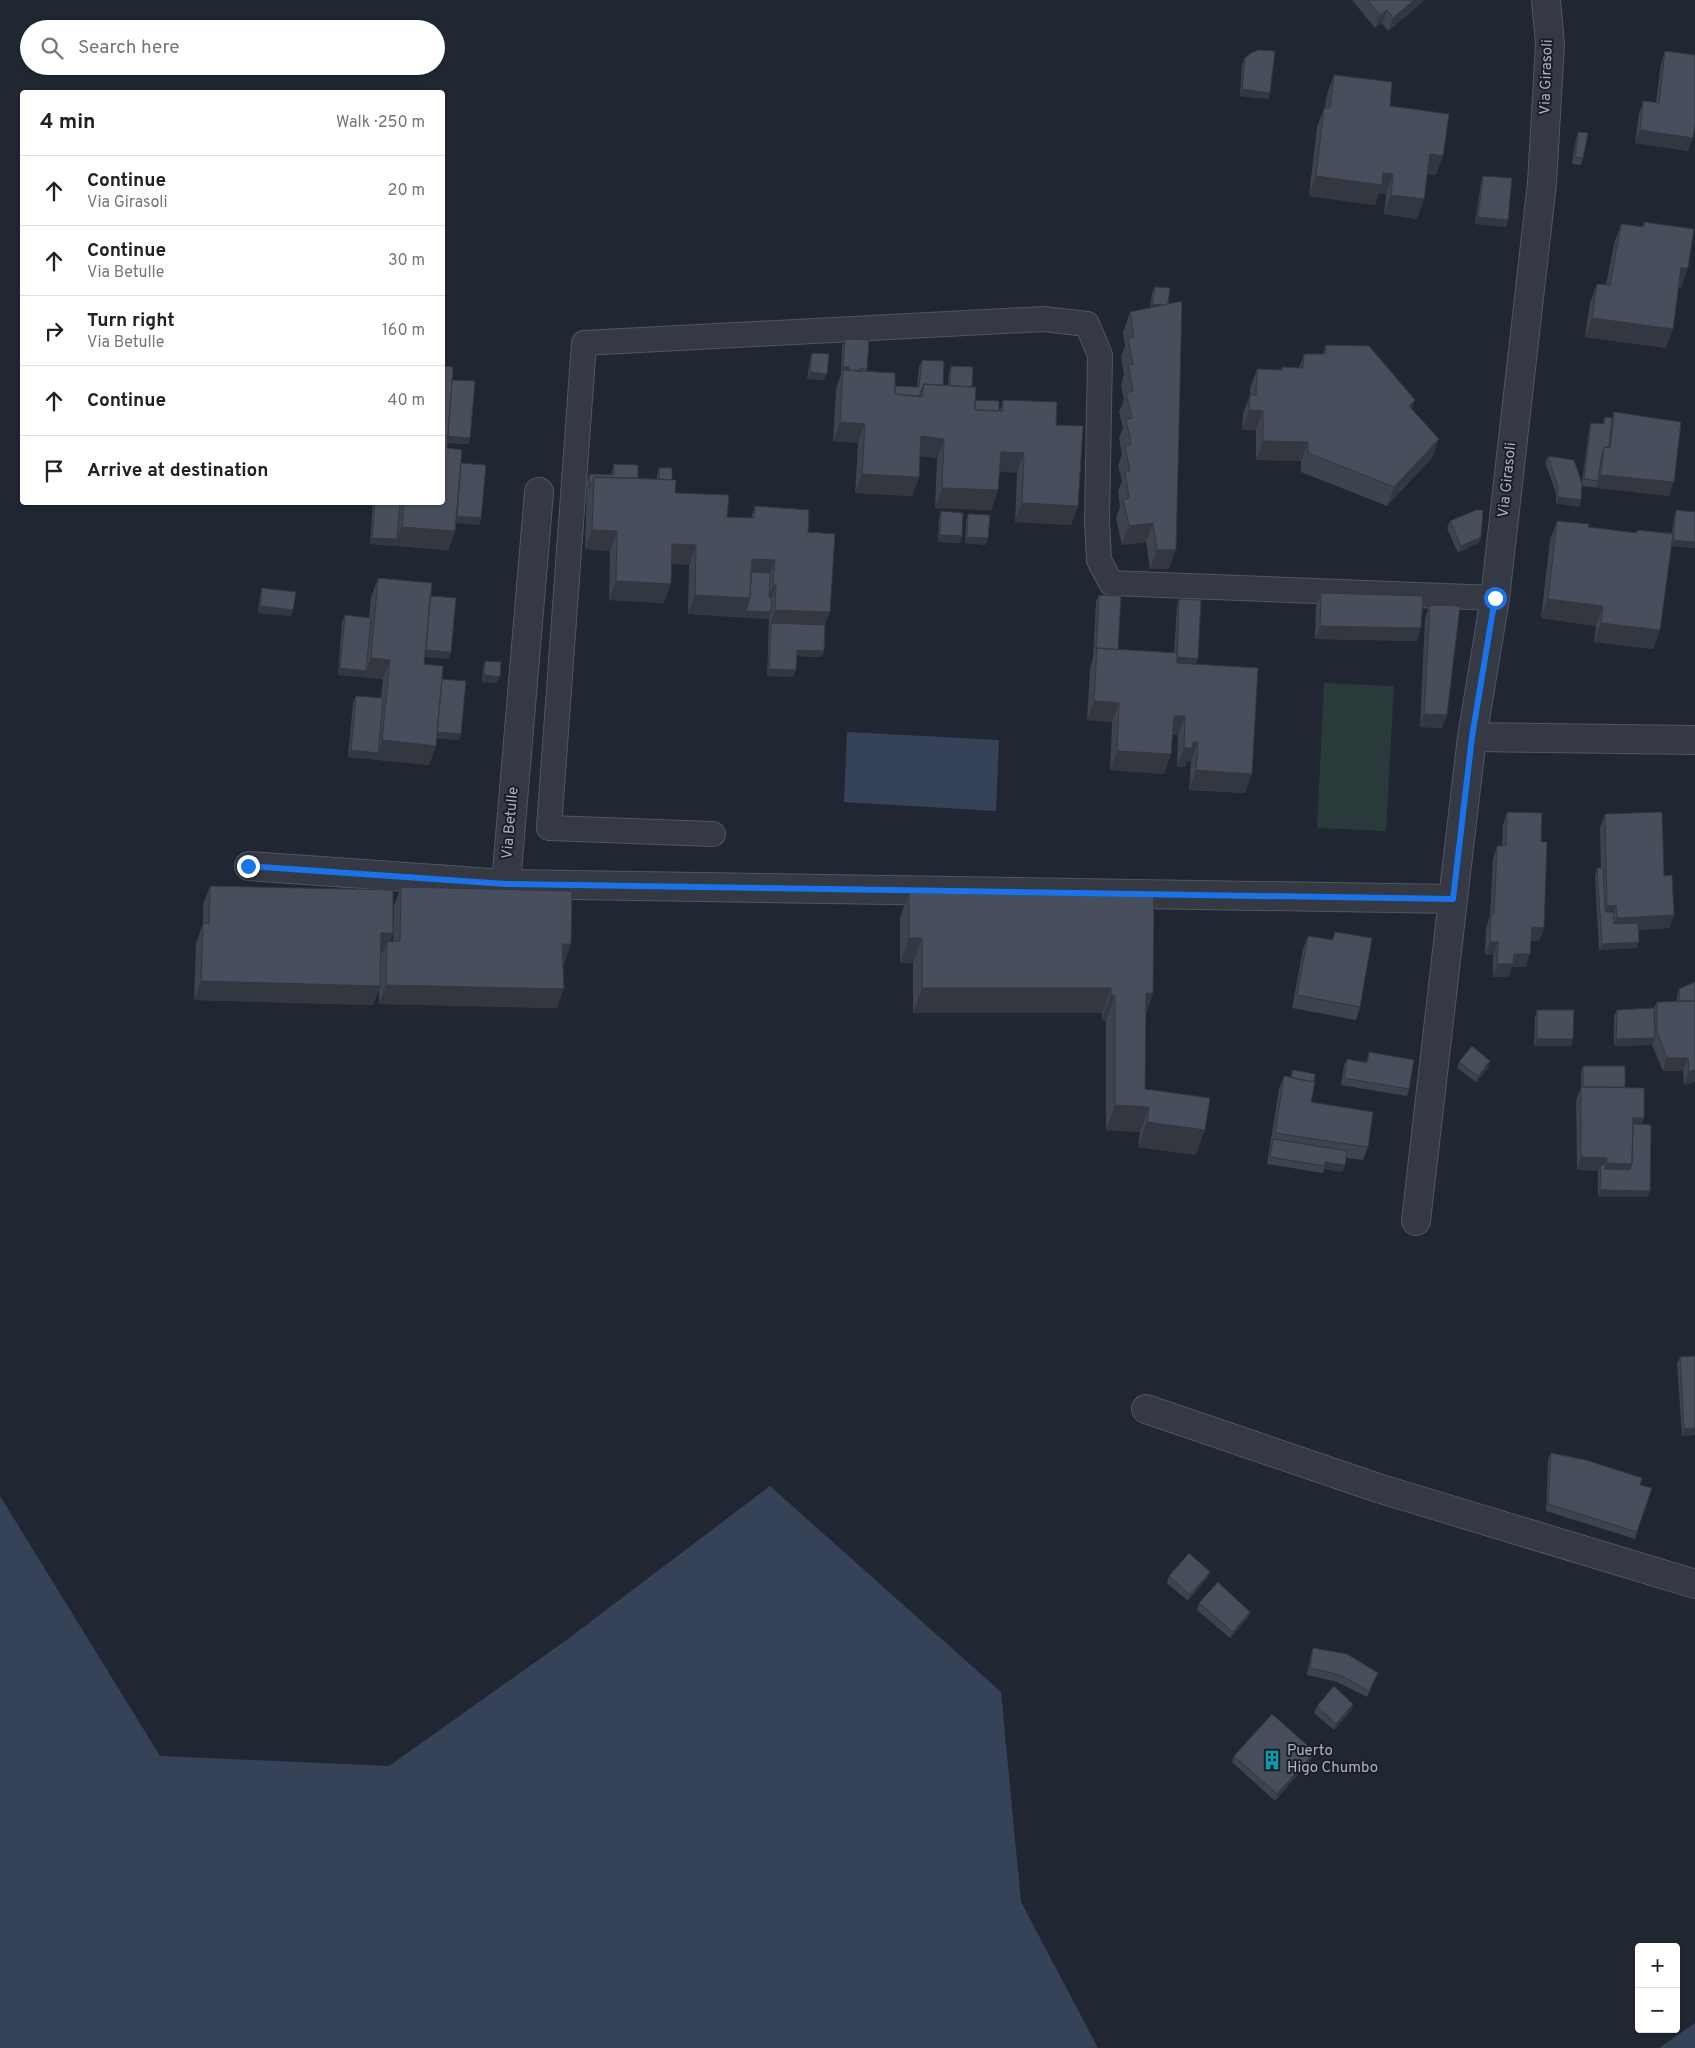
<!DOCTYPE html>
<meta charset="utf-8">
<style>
:root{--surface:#fff;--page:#f6f6f6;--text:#222;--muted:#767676;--line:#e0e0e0}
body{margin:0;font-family:Overpass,sans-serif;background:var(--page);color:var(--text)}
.controls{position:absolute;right:15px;bottom:15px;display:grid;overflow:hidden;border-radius:5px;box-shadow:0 1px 4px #0004}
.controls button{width:45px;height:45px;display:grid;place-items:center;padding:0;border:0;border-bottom:1px solid var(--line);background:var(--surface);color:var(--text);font:25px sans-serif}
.stop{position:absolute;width:15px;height:15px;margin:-11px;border:4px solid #1a73e8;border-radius:50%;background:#fff}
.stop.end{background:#1a73e8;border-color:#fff;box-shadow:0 1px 5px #0008}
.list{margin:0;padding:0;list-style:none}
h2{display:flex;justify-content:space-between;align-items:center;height:65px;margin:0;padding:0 20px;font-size:21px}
h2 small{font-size:16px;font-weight:400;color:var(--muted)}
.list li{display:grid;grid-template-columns:32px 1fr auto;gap:15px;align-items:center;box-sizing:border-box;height:70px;padding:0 20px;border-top:1px solid var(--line)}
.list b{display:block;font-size:19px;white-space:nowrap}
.list p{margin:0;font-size:16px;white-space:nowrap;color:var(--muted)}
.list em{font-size:16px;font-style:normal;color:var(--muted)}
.icon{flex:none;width:28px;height:28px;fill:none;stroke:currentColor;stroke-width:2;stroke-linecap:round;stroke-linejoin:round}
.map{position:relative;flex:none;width:1695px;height:2048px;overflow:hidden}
.search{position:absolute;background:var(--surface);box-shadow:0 1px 4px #0004;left:20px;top:20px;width:425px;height:55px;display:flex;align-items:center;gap:12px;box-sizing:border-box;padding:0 18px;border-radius:28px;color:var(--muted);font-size:19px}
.panel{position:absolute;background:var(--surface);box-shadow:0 1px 4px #0004;left:20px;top:90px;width:425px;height:415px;border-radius:5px}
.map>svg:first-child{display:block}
.green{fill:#2a393a}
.water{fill:#364258}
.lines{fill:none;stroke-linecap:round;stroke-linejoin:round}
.service-casing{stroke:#515761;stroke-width:26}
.minor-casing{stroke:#515761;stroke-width:30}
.service{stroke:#343943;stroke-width:24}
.minor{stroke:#343943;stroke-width:28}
.wall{fill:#3d434f}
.shaded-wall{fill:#323740}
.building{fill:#474e5c;stroke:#323740}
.route{stroke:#1a73e8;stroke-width:6}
.labels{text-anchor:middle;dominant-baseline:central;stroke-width:4;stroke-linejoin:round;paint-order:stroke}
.street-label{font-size:15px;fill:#aeb4c0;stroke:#1a1e28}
.poi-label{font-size:15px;fill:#aeb4c0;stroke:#1a1e28;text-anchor:start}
</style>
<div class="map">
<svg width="1695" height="2048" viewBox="0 0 1695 2048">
<rect width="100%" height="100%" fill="#212732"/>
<!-- green -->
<path class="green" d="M1324,683L1394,686L1386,831L1317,828Z"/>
<!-- water -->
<path class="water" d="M847,732L999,740L996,811L844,802Z
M770,1486L1001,1692L1021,1902L1098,2048H0V1496L160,1756L389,1766L565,1641Z
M1695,2023V2048H1659Z"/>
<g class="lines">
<defs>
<path id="service" d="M713,834L549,828L584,343L1043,319L1087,324L1100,355L1097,521L1099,560L1111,583L1495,598"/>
<path id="minor" d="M1546,0L1550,44L1542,183L1495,598L1472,737L1695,740
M539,492L506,884L1453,899L1472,737
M249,866L506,884
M1416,1221L1453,899
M1146,1409L1378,1488L1695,1584"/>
</defs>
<!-- service casing -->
<use href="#service" class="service-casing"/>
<!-- minor casing -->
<use href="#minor" class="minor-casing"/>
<!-- service -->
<use href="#service" class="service"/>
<!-- minor -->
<use href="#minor" class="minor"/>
</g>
<!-- wall -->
<path class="wall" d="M1352,0H1425L1388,31L1382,23L1375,28Z
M1665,51L1693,138L1688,151L1635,143L1639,114L1643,101L1656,102L1661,64Z
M1245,58L1270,93L1268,99L1240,96L1242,65Z
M1334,75L1390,106L1436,175L1427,174L1424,199L1417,219L1384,214L1386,194L1379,193L1375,205L1309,196L1317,127L1324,108H1325L1327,94Z
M1578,132L1583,158L1581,165L1572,164L1576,138Z
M1483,176L1508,220L1506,227L1475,224L1481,183Z
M1644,222L1681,288L1678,287L1666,348L1585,337L1590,303L1597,284L1606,285L1614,244L1621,224L1642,227Z
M1155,287L1168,304L1169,569H1150L1146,542L1122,545L1116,518L1120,507L1118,491L1122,481L1118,465L1122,454L1119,438L1123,428L1119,412L1124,400L1121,385L1124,374L1121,357L1125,346L1123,332L1130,312L1150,308L1152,293Z
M845,339L867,369V371L895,386L917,387L919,367L922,360L943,386H948L949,373L951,366L972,387L975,400L1000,411L1003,400L1056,425L1078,506L1071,525L1015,522L1017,473L1000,471L998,490L991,510L935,508L937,458L920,456L919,477L912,496L855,493L858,443L833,441L836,389L841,374L842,346Z
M1326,345L1412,409L1432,458L1387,506L1301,472V461L1256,460V430H1242L1243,414L1250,395V388L1257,369L1281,370L1282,367L1299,368L1304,354H1323Z
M812,353L825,380L807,379L810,359Z
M442,366L453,367L452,380L475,381L470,438L468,444L447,443V448L462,450L461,463L486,465L481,518L479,525L456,523L455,531L448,550L370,544L373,502H442Z
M1614,412L1669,496L1582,486L1581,500L1579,507L1556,503V493L1545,463L1548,456L1582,482L1589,429L1591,423L1602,424L1605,417L1612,418Z
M614,464L638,478L657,479V475L659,468L672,480L675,493L727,517L751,518L755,506L808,532L825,625L824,651L821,657L796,656L793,677L767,676L769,619L688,614L689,565L671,563L664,603L609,600L610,551L585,549L587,481L590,474L611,475L612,471Z
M1676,510L1695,512V548L1671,546L1660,630L1653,649L1594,642L1596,626L1541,618L1550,540L1557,521L1588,527L1636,533L1637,530L1672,533L1674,517Z
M941,511L962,536L960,543L938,542L939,518Z
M968,514L986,545L965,543L966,520Z
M1450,521L1481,537L1478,543L1458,553L1447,528Z
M378,578L430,596L451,652L449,659L425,657L424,664L442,679L459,740L436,738V746L429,765L348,757L353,703L356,696L381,698L383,679L338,675L342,622L345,615L369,618L371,597Z
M262,588L293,610L291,616L258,613L260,595Z
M1321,593L1417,641L1315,639L1316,606Z
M1099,595L1118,650L1174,653L1177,605L1179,599L1196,664L1245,793L1189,790L1191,761H1187L1185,767H1177L1178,735H1173L1164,774L1110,770L1112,722L1087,720L1090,668L1093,658L1096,601Z
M1430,605L1442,728L1420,727L1425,618Z
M485,661L497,683L482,682L483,667Z
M1507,812L1541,842L1544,928L1539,941H1531L1526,967H1512L1508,977H1493V955H1485L1486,928L1490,916L1493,859L1497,846H1502L1503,825Z
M1605,814L1664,876L1674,915L1669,928L1639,930L1637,948L1599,950L1595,875L1597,868H1601L1600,827Z
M210,886L393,933L390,942H393L394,906L401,887L564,964H563L557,1008L379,1004V988L373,1005L194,1000L196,943L203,924V905Z
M909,893L1153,993L1146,1013L1145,1089L1196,1155L1138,1147L1140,1132L1106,1130V1021L1102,1020V1013H913V963H900V918Z
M1335,932L1360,1007L1356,1020L1292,1008L1303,949L1308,936L1332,940Z
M1679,989L1695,1082L1684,1085L1683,1071H1663L1652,1045L1614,1046V1016L1617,1010L1654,1008L1657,1002L1677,1001V996Z
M1537,1010L1573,1039L1571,1046H1534L1535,1017Z
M1369,1052L1409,1089L1407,1096L1341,1085L1344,1065L1347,1059L1366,1062Z
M1459,1062L1488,1068L1476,1082L1457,1068Z
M1583,1066L1625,1087L1642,1125L1648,1197H1598V1171L1577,1170L1576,1100L1581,1088V1072Z
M1293,1070L1311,1102L1368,1147L1363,1160L1346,1158L1345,1165L1342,1172L1324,1169L1323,1173L1267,1164L1279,1089L1284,1076L1290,1077Z
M1695,1356V1435L1682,1436L1677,1364L1680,1357Z
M1551,1453L1640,1485L1637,1532L1635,1539L1546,1511L1548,1460Z
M1210,1572L1207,1578L1188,1601L1167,1583L1169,1576Z
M1199,1603L1250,1612L1248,1618L1230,1638L1197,1610Z
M1313,1648L1378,1673L1367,1697L1337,1682L1307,1675L1311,1654Z
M1353,1704L1351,1711L1334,1730L1314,1713L1317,1706Z
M1234,1756L1312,1758L1275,1801L1232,1762Z"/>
<!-- shaded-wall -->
<path class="shaded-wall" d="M1414,0H1425L1388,31L1393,18Z
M1387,10L1382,23L1375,28L1380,15Z
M1242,89L1270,93L1268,99L1240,96Z
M1640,130L1693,138L1688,151L1635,143Z
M1430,154L1443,156L1436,175L1423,173Z
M1383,173L1393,174L1386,194L1379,193L1375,205L1309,196L1316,176Z
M1391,195L1424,199L1417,219L1384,214Z
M1478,217L1508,220L1506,227L1475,224Z
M1681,268H1688L1681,288L1674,287Z
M1152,304L1167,306L1149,311Z
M1592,318L1673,329L1666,348L1585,337Z
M843,367H849L847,374L843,370L841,374Z
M810,372L827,374L825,380L807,379Z
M1415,400L1408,419L1409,406Z
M1249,410L1263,411L1256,430H1242Z
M840,422L865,424L858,443L833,441Z
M444,436L470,438L468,444L442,442Z
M921,436L944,439L937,458L914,455Z
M1439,439L1432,458L1387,506L1394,487Z
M1263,441L1308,442L1301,461L1256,460Z
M1001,452L1024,453L1017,473L994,471Z
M862,474L919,477L912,496L855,493Z
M1601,475L1674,482L1669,496L1596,488Z
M942,488L998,490L991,510L935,508Z
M1558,497L1581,500L1579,507L1556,503Z
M1022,503L1078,506L1071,525L1015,522Z
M453,516L481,518L479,525L451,522Z
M1153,523L1146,542L1122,545L1129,526Z
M402,527L455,531L448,550L370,544L372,538L397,539Z
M592,530L617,531L610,551L585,549Z
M940,535L962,536L960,543L938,542Z
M967,537L988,538L986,545L965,543Z
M1481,537L1478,543L1458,553L1461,546Z
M1673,540L1695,542V548L1671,546Z
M672,544L696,545L689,565L665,563Z
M1157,550H1176L1169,569H1150Z
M752,559L775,560L768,580L747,579Z
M616,581L671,584L664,603L609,600Z
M773,585H776L769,605L766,604Z
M695,595L750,598L743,617L688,614Z
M1548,599L1603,606L1596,626L1541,618Z
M260,606L293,610L291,616L258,613Z
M775,610L830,612L822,631L771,623Z
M746,611L771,612L769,619L743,617Z
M1601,623L1660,630L1653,649L1594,642Z
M1320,626L1421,628L1417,641L1315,639Z
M422,650L451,652L449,659L420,656Z
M797,650L824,651L821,657L794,656Z
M1176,657L1198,659L1196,666L1174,663Z
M371,658L390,660L383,679L338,675L340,668L366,671Z
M769,669L796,670L793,677L767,676Z
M484,675L500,677L497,683L482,682Z
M1094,701L1119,703L1112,722L1087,720Z
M1424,714L1447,715L1442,728L1420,727Z
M1174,716H1185L1178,735H1167Z
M434,731L461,734L459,740L432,738Z
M382,740L436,746L429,765L348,757L351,750L378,753Z
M1193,742H1198L1191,761H1187L1185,767H1177L1184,748Z
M1117,751L1171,754L1164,774L1110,770Z
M1196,770L1252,774L1245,793L1189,790Z
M1616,905L1611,918L1602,919L1607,906Z
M1674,915L1669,928L1612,931L1617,918Z
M1532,927L1544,928L1539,941L1527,940Z
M381,933H393L386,951L387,942L383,952H374Z
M909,938H922L913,963H900Z
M1490,942H1498L1493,955H1485Z
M1639,942L1637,948L1599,950L1602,944Z
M562,944H571L564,964H555Z
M1514,954H1530L1526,967H1512L1508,977H1493L1497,964Z
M201,981L380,986L373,1005L194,1000Z
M386,985L564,989L557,1008L379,1004Z
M922,988H1111L1102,1013H913Z
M1146,993H1153L1144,1018Z
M1111,995L1115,996L1106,1021L1102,1020Z
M1655,1038L1652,1045L1614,1046L1616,1039Z
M1537,1039H1573L1571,1046H1534Z
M1667,1058H1688L1683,1071H1663Z
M1490,1061L1488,1068L1476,1082L1478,1076Z
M1695,1070V1082L1684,1085L1689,1072Z
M1115,1105L1149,1107L1140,1132L1106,1130Z
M1633,1118H1644L1639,1131L1630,1124Z
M1147,1122L1205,1130L1196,1155L1138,1147Z
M1581,1157L1607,1158L1602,1171L1601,1164L1598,1171L1577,1170Z
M1325,1162L1345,1165L1342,1172L1324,1169Z
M1607,1163L1632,1164L1627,1177L1602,1176Z
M1600,1190L1650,1191L1648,1197H1598Z
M1695,1428V1435L1682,1436L1684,1429Z
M1210,1572L1207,1578L1188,1601L1190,1595Z
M1250,1612L1248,1618L1230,1638L1233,1632Z
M1353,1704L1351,1711L1334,1730L1336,1724Z
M1315,1752L1312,1758L1275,1801L1277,1794Z"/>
<!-- building -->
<path class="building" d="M1367,0H1414L1393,18L1387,10L1380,15Z
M1259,50L1275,51L1270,93L1242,89L1245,58L1251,53Z
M1665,51L1695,55V125L1693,138L1640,130L1643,101L1659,103Z
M1334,75L1392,82L1390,106L1449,114L1443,156L1430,154L1424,199L1391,195L1393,174L1383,173L1382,185L1316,176L1324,108H1330Z
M1578,132L1588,133L1583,158L1575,157Z
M1483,176L1512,178L1508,220L1478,217Z
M1644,222L1694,229L1688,268H1681L1673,329L1592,318L1597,284L1610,285L1621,224L1644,227Z
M1155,287L1170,288L1168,304L1163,305L1152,304Z
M1182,301L1176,550H1157L1153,523L1129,526L1123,499L1129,498L1125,472L1130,471L1125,446L1131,444L1126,419L1132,418L1126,393L1133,391L1128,365L1133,364L1128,338L1134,337L1130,312Z
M845,339L869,340L867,369L860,368V371L849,370V367H843Z
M1326,345L1369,346L1415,400L1409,406L1439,439L1394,487L1308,453V442L1263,441V411L1249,410L1250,395H1256L1257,369L1282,370V367L1303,368L1304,354H1326Z
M812,353L829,354L827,374L810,372Z
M922,360L944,361L943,386L924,384L919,396L895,394V386L919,387Z
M442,366L453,367L447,448L462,450L455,531L402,527L404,502H442Z
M951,366L973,367L972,387L950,386Z
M843,370L895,373V394L922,397L924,384L976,387L975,410L1003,411V400L1057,402L1056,425L1083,426L1078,506L1022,503L1024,453L1001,452L998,490L942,488L944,439L921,436L919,477L862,474L865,424L840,422Z
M452,380L475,381L470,438L448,436Z
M975,400L999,401V411L975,410Z
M1614,412L1681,422L1674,482L1601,475L1604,447L1610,448Z
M1605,417L1612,418L1609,447H1604L1602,454L1598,481L1584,479L1591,423L1604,424Z
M1548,456L1574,460L1582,484L1581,500L1558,497V487Z
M461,463L486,465L481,518L457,516Z
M614,464L638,465V478L594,477L589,489L590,474L614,475Z
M659,468H672V480L659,479Z
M594,477L676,480L675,493L729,495L727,517L754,518L755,506L809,510L808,532L835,534L830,612L775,610L776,585H773L775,560L752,559L750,598L695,595L696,545L672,544L671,584L616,581L617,531L592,530Z
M375,502H400L397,539L372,538Z
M1476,510H1483L1481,537L1461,546L1450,521Z
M1676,510L1695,512V542L1673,540Z
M941,511L963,513L962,536L940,535Z
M968,514L990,515L988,538L967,537Z
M1557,521L1589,524L1588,527L1637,533V530L1673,534L1660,630L1601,623L1603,606L1548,599Z
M751,572L770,573L769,597L772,598L771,612L746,611L750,598Z
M378,578L432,583L424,664L443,666L436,746L382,740L390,660L371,658Z
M262,588L296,592L293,610L260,606Z
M1321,593L1423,596L1421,628L1320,626Z
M1099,595L1121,596L1118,650L1097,648L1096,651Z
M430,596L456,598L451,652L426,650Z
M1179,599L1201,600L1198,659L1177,657Z
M1430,605L1460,606L1447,715L1424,714Z
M345,615L371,618L366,671L340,668Z
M771,623L825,625L824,651L797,650L796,670L769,669Z
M1097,648L1177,653V663L1258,668L1252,774L1196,770L1198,742H1193L1192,748H1184L1185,716H1174L1171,754L1117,751L1119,703L1094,701Z
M485,661L501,662L500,677L484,675Z
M442,679L466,681L461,734L437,732Z
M356,696L383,698L378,753L351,750Z
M1507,812L1542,813L1541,842H1547L1544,928L1532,927L1530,954H1514L1513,964H1497L1498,942H1490L1491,915L1494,914L1497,846H1506Z
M1662,812L1664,876L1672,875L1674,915L1617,918L1616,905L1607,906L1605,814Z
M1597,868H1603L1605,912H1613L1614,924L1638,923L1639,942L1602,944Z
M210,886L393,890V933H381L380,986L201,981L203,923L209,924Z
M401,887L572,891L571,944H562L564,989L386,985L387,942L400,941Z
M909,893L1154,895L1153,993H1146L1145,1089L1210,1098L1205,1130L1147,1122L1149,1107L1115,1105V996L1111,995V988H922V938H909Z
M1335,932L1372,938L1360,1007L1297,995L1308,936L1333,940Z
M1695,982V1001H1680L1679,989Z
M1695,1001V1070L1689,1072L1688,1058H1667L1657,1032V1002Z
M1654,1008L1655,1038L1616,1039L1617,1010Z
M1537,1010H1574L1573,1039H1537Z
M1472,1046L1490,1061L1478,1076L1459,1062Z
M1369,1052L1414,1060L1409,1089L1344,1078L1347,1059L1367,1063Z
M1583,1066H1625V1087H1583Z
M1293,1070L1315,1074L1314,1082L1291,1078Z
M1284,1076L1315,1082L1311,1102L1373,1112L1368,1147L1275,1133Z
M1581,1087L1644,1088V1118H1633L1632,1164L1607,1163V1158L1581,1157Z
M1633,1124L1651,1125L1650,1191L1600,1190L1601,1164L1605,1165V1169L1630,1170L1632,1164Z
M1273,1139L1347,1151L1345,1165L1325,1162V1166L1270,1157Z
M1695,1356V1428L1684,1429L1680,1357Z
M1551,1453L1586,1460L1642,1478L1640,1485L1652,1488L1637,1532L1548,1504Z
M1189,1553L1210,1572L1190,1595L1169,1576Z
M1218,1582L1250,1612L1233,1632L1199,1603Z
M1313,1648L1347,1654L1378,1673L1369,1691L1340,1675L1310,1668Z
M1334,1686L1353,1704L1336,1724L1317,1706Z
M1272,1714L1315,1752L1277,1794L1234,1756Z"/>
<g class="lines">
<!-- route -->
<path class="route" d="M248,866L506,884L1453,899L1472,737L1495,598"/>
</g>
<!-- icons -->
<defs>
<symbol id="building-bare" viewBox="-9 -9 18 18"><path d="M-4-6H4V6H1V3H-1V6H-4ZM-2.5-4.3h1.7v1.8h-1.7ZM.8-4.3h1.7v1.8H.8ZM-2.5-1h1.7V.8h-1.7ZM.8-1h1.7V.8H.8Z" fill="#0f9aa8" stroke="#1a1e28" stroke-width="2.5" paint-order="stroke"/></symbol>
</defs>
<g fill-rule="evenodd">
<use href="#building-bare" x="1258" y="1746" width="28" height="28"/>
</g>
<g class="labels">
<!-- street labels -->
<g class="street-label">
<text transform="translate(1547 77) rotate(-88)">Via Girasoli</text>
<text transform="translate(1508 480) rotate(-84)">Via Girasoli</text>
<text transform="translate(511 823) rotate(-85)">Via Betulle</text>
</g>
<!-- poi labels -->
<g class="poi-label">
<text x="1287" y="1751">Puerto<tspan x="1287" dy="17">Higo Chumbo</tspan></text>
</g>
</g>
</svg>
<div class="controls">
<button>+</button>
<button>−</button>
</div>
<div class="stop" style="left:1495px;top:598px"></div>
<div class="stop end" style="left:248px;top:866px"></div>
<div class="search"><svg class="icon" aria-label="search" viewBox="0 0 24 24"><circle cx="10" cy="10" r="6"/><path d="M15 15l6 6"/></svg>Search here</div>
<section class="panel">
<h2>4 min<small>Walk · 250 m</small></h2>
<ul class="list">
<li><svg class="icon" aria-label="ahead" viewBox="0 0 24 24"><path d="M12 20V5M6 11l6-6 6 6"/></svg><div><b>Continue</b><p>Via Girasoli</p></div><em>20 m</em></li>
<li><svg class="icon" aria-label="ahead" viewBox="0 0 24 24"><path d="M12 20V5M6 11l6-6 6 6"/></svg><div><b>Continue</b><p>Via Betulle</p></div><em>30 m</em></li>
<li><svg class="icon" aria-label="right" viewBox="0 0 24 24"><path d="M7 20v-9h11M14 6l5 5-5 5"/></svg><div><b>Turn right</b><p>Via Betulle</p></div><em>160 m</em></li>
<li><svg class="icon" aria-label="ahead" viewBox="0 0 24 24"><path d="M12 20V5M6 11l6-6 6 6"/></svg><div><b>Continue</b></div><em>40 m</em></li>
<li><svg class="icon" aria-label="arrive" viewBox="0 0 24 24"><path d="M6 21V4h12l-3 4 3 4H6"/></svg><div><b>Arrive at destination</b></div></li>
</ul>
</section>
</div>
